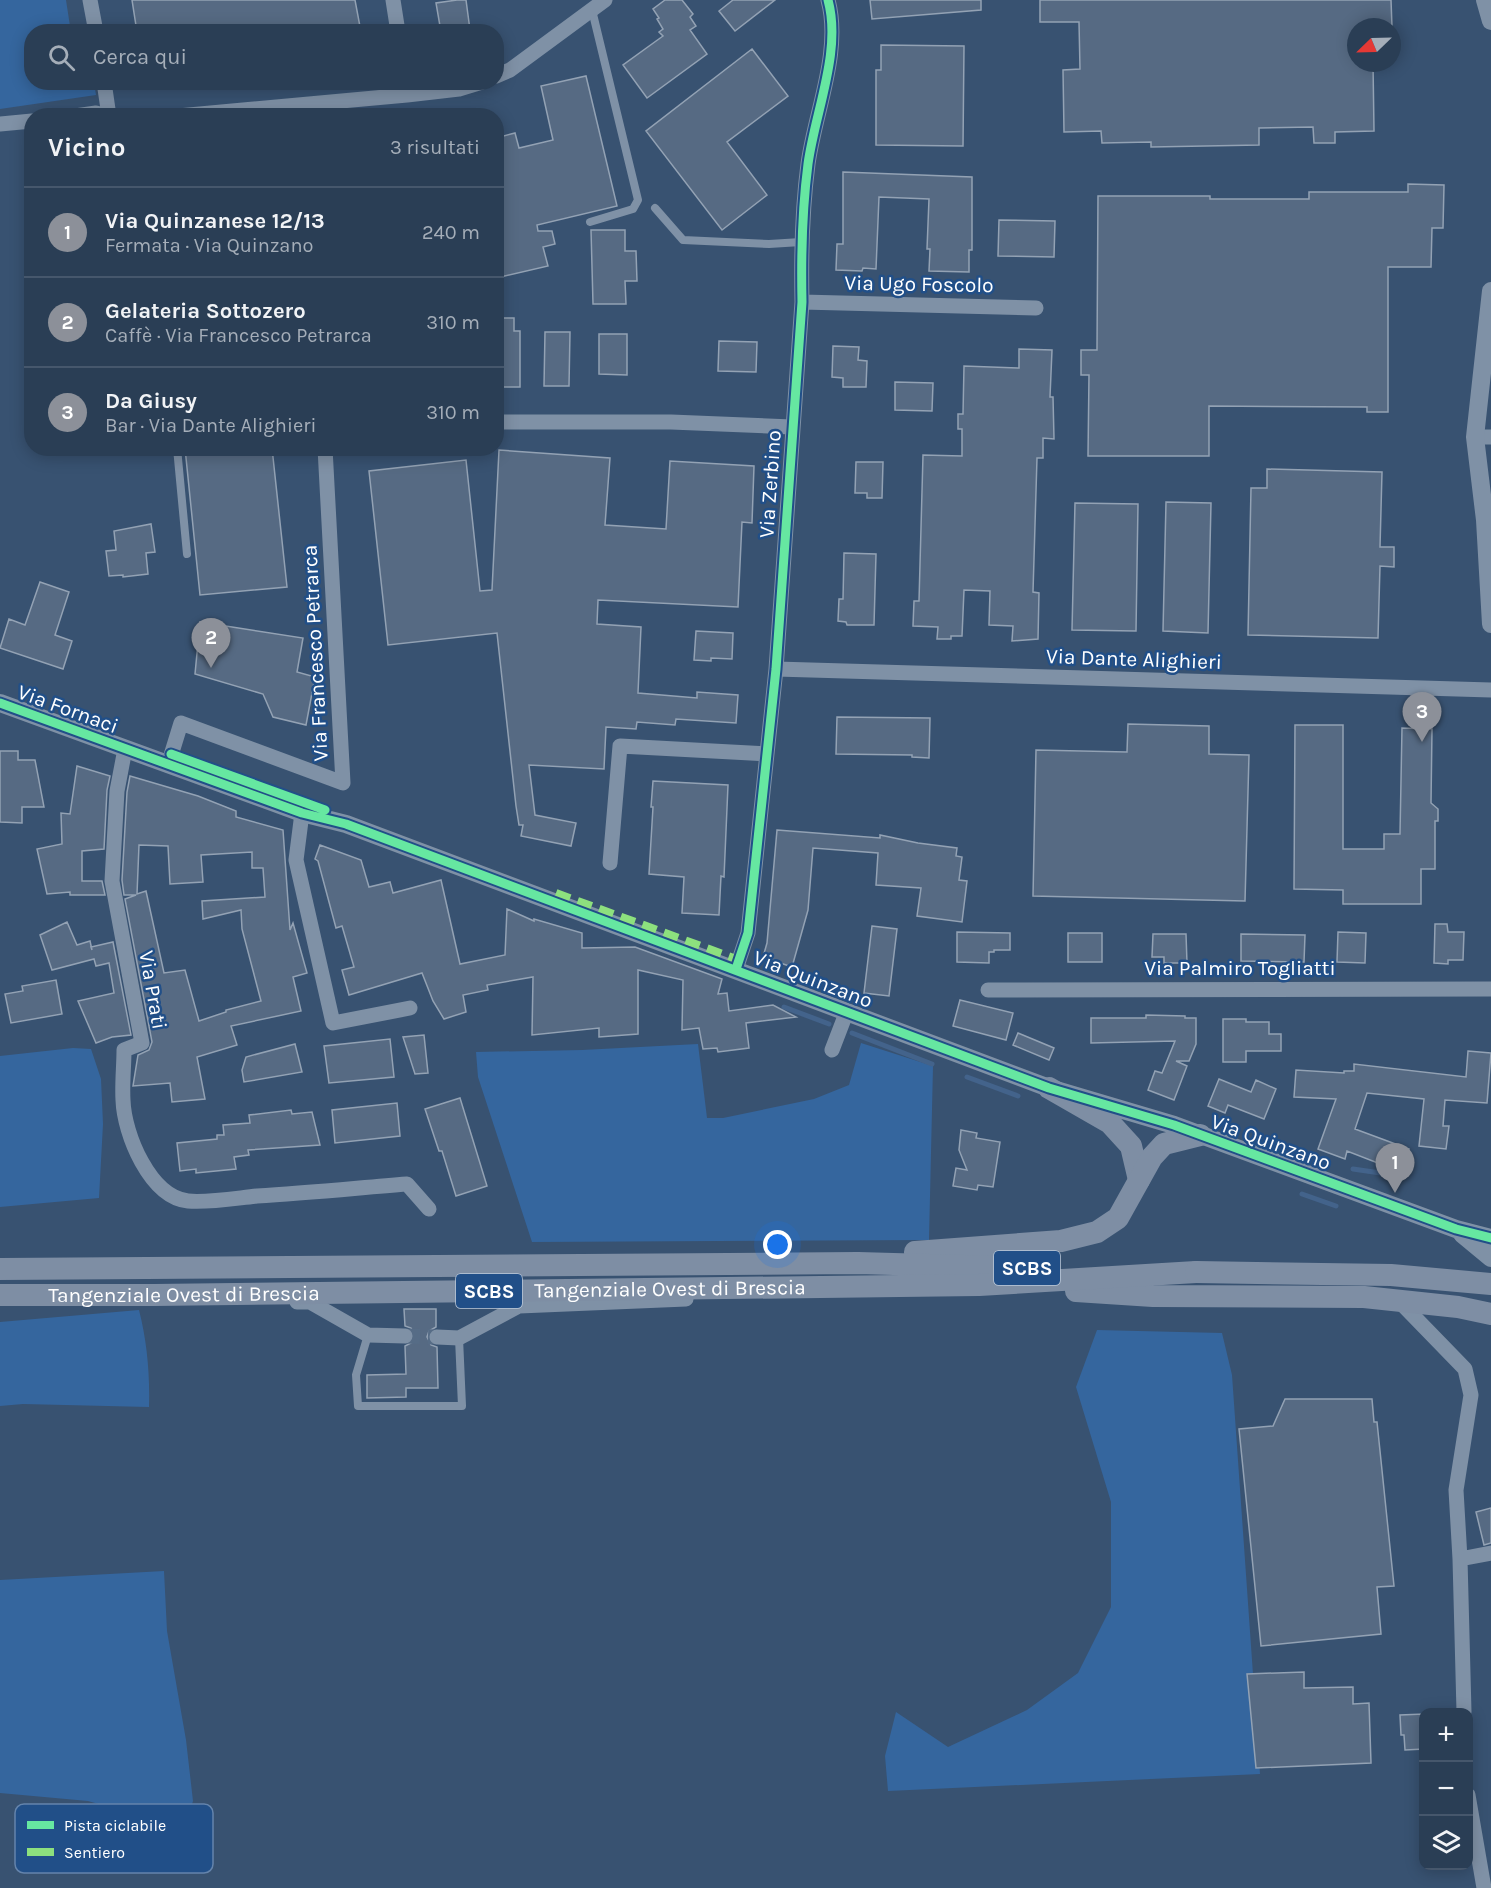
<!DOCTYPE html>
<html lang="it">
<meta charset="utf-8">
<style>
:root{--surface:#2a3e55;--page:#36495f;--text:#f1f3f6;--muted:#a5aeb9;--line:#46576c;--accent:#8c9099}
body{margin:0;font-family:Karla,sans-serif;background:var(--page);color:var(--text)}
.controls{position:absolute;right:18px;bottom:18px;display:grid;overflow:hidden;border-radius:12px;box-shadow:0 3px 15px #0003}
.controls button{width:54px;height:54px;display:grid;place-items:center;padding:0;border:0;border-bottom:2px solid var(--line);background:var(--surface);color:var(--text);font:30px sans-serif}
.compass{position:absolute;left:1347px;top:18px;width:54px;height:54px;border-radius:50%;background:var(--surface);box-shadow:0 3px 15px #0003;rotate:247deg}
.you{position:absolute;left:778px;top:1245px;width:21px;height:21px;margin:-15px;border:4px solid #fff;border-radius:50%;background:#1a73e8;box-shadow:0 0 0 9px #1a73e833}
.badge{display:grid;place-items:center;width:39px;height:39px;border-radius:50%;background:var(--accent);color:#fff;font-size:20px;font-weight:700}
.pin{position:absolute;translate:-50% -50px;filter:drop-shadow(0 2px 3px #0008)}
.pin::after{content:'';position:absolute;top:32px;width:21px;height:18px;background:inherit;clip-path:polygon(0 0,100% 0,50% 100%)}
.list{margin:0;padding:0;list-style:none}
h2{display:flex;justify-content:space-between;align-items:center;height:78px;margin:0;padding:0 24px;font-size:26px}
h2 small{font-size:20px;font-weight:400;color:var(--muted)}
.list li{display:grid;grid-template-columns:39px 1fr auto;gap:18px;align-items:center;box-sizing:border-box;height:90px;padding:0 24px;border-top:2px solid var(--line)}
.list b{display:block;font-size:22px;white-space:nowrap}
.list p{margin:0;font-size:20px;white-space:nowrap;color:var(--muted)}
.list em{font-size:20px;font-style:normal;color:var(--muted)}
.icon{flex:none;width:33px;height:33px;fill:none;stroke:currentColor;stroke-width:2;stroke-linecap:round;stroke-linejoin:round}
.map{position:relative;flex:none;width:1491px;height:1888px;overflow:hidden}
.search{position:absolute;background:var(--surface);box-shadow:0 3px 15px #0003;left:24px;top:24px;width:480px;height:66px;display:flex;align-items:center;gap:15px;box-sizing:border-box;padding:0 21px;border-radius:24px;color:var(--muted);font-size:22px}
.panel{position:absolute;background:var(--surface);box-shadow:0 3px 15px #0003;left:24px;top:108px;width:480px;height:348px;border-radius:24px}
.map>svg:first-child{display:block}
.green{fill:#35669e}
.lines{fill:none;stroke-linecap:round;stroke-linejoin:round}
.stream{stroke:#43638b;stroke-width:5}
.building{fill:#566a83;stroke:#93a2b4;stroke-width:1.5;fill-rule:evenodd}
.minor-tunnel{stroke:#566c86;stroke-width:15;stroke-dasharray:15 8;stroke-linecap:butt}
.service{stroke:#7f91a6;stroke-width:8}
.minor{stroke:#7f91a6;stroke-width:15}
.tertiary{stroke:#7f91a6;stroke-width:18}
.primary{stroke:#7e8ea4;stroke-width:22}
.primary-bridge{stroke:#7e8ea4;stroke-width:22}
.quiet{stroke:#8de07e;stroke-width:8;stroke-dasharray:15 8;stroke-linecap:butt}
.cycleway-casing{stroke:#214f88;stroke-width:13}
.cycleway{stroke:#66e7a1;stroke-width:9}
.labels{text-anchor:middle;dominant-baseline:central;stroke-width:5;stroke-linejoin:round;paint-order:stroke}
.shield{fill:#214f88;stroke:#bccadb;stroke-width:1.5}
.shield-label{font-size:20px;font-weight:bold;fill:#fff}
.street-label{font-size:21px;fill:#fff;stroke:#214f88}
.key{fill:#214f88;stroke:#6484ac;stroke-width:1.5}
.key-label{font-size:16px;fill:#fff}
</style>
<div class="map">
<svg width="1491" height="1888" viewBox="0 0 1491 1888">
<rect width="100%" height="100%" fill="#385271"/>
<!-- green -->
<path class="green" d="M0,0H66L70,26L89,31L32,32V82L94,83L96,95L0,109Z
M861,1043L933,1066L929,1240L532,1242L478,1077L476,1052L582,1050L698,1044L707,1118H723L814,1099L849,1085Z
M73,1048L91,1049L101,1079L103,1124L99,1198L0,1207V1056Z
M139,1310C147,1341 150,1374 149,1407L23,1404L0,1406V1322Z
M1097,1330L1222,1333L1232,1375L1260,1774L888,1791L885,1756L896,1712L948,1747L1027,1710L1078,1673L1111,1607V1502L1076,1387Z
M164,1571L167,1631L186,1740L193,1801L187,1819L176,1826L88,1801L0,1793V1580Z"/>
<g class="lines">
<!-- stream -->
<path class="stream" d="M784,1007L829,1024
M852,1033L932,1064
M967,1077L1018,1096
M1353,1169L1401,1176
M1302,1194L1336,1206"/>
</g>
<!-- building -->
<path class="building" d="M132,0H355L361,32H137Z
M457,0H466L470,30L441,32L436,3Z
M665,0H682L693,14L690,17L696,26L690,30L707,54L647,98L623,65L663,36L659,32L663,29L657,19L659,18L653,9Z
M733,0H775L735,31L719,11Z
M870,0H981V10L872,19Z
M1040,0H1391L1392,27H1356V63H1373L1374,131L1335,132V143H1314L1313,127L1259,128V145L1151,147V142L1102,143L1101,131L1064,132L1063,70L1080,69L1079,22H1040Z
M881,45L964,46L963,146L876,145V70H881Z
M752,49L788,96L727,142L767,195L722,230L646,131Z
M586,76L617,206L537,225L538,231H552L555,244L543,247L548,266L496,278V138L515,133L519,148L553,140L541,86Z
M843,172L972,177V250H969V272L929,271L930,249H927L929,199L879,197L876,269L863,268L862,271L836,270L837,244H843Z
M1408,184L1444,185L1443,228H1432L1431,267H1388V412H1367V407L1209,406V456H1088L1089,375H1081V350H1097L1098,196H1210V199H1309V192H1408Z
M999,220L1055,221L1054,257L998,256Z
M591,230H625V251H636L637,281H625L626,304H593Z
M496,318H514V331H520V387H496Z
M545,332H570L569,386H544Z
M599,334H627V375L599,374Z
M719,341L757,342L756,372L718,371Z
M833,346L859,347L858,360L867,361L866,387H843V378L832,377Z
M1019,349L1052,350L1050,397H1053L1054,439L1043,438V458H1037L1033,592L1039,593L1038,639L1012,641L1013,626L989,625L990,591L964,590L962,636H951V639H937L938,627L913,626L914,601H919L923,455L962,456V429H958V414H963L964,366L1019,368Z
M895,382L933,383L932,411L895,410Z
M185,448H272L287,587L200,595Z
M499,450L610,458L605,525L666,529L670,461L754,466L752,523L742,522L738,607L598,600L597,624L641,627L638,693L697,698V692L738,695L736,723L676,719L675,725L637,722L636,729L606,727L604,769L529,765L535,815L576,823L571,846L521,836L523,825H519L516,806L497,633L388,645L369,471L466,460L480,591L492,590Z
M856,462H883L882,498H867V493H855Z
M1267,469L1382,472L1380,547H1394V567L1380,566L1378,638L1248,635L1251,488H1267Z
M1166,502L1211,503L1208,633L1163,631Z
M1075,503L1138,504L1136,631L1072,630Z
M151,524L155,552L146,553L148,574L123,577V575L109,576L106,551L116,550L114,531Z
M844,553L876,554L874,625H847L846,622L838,621L839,599H843Z
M40,582L69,592L55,635L72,641L63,669L0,648L9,619L25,625Z
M200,622L303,638L297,672L315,677L306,725L273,717L263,694L195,674Z
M696,631L733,633L732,659L711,658V661L694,660Z
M837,717L930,718L929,758L912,757V755L836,754Z
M1128,724L1209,726V754L1249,755L1245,901L1033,896L1036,750L1127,752Z
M1295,725H1343V849H1384V834H1400L1402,728L1432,729L1431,803L1438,809V821H1435V869H1421V904H1343V890L1294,889Z
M0,751H18V760H35L44,807H22V823L0,822Z
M77,766L110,776L107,790L104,849L82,851V881H102L105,895H70V892L47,894L37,849L62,844L61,813L70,814Z
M130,776L198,796L236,811V817L283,830L290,930L293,923L307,973L293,977L301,1011L231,1026L237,1045L197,1057L205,1099L172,1102L170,1083L133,1086L138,1055L149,1050L152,1042L125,899L136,895H124L122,880L127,792ZM139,845L168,846L170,884L203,882L201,855L252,852V868H263L265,897L202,901L203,919L241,910L242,929L261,1001L226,1010V1012L199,1021L185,970L164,973L146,891L137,894Z
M653,781L728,785L724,877L721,876L719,915L682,913L684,877L649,874L653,807H651Z
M777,830L880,838V835L918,843L957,848L956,856L962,857L959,880L967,881L962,922L917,916L921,888L876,885L878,853L813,848L808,910L792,967L763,957L767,943Z
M320,845L361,860L369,887L390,882L393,893L441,880L460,964L505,955L507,909L534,921V919L582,933V948L635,947L722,979L718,994L727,993L729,1011L773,1005L796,1017L746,1023L749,1048L718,1052L717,1048L703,1049L699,1028L682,1030L683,980L638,970V1034L599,1037V1028L532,1035L533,977L487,985L488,990L463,995L466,1012L444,1019L433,1001L422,973L349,995L342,970L354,967L342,926L336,928L318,861L315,859Z
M67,922L77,945L90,941L92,950L91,947L113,942L131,1035L112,1037L96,1043L78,1001L114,993L109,963L96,966L94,959L52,970L40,935Z
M1435,924H1447L1448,932H1464L1463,960H1448V964L1434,963Z
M872,926L897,929L889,996L864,993Z
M957,932L1010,933V950H994V952H989V963L957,962Z
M1338,932L1366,933L1365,963L1337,962Z
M1068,933H1102V962H1068Z
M1153,934H1186L1187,963H1164V957H1152Z
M1241,934L1305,935L1304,962L1241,961Z
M56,980L62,1014L11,1023L5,994L23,991L22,986Z
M960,1000L1013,1013L1006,1040L953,1026Z
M1146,1015L1185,1016V1018H1196V1044L1189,1061H1176L1187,1066L1174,1100L1148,1090L1155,1071L1162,1073L1175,1041L1091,1043V1018H1146Z
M1223,1019H1246V1022H1269V1034H1281V1051H1246V1062H1223Z
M1018,1033L1054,1048L1049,1060L1013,1045Z
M424,1035L428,1073L415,1074L403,1037Z
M390,1039L394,1077L329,1083L324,1046Z
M295,1044L302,1072L244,1082L242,1070L246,1057Z
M1468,1051L1491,1053L1487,1103L1445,1100L1443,1126H1449L1446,1149L1419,1146L1424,1099L1367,1093L1355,1129L1409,1149L1401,1172L1347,1151L1345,1159L1318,1149L1336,1099L1294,1097L1296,1070L1344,1073V1071H1354V1064L1466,1077Z
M1219,1079L1251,1092L1256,1080L1276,1089L1264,1119L1228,1105L1225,1113L1208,1106Z
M460,1098L487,1186L456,1196L442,1151H439L425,1109Z
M397,1103L400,1136L335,1143L332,1110Z
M291,1110L292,1114L312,1112L320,1145L248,1150L249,1155L234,1157L236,1169L196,1173V1169L180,1171L177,1143L217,1139V1135H224L223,1125L250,1123L249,1115Z
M961,1130L977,1133L976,1138L1000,1142L993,1187L978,1185L977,1190L953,1186L956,1168L967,1170L959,1150Z
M404,1309H436V1327L429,1331L427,1337L431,1345L437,1347L438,1388H406V1397L367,1398V1375L406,1374L405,1346L413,1342L415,1336L411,1328L405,1326Z
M1285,1399H1372L1374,1422H1377L1394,1586L1377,1587L1381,1634L1261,1646L1239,1429L1273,1426Z
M1491,1508V1543L1484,1545L1476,1512Z
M1304,1672V1688L1353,1687V1704L1369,1703L1371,1763L1256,1768L1247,1674Z
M1424,1714V1749L1405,1750L1404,1735H1401L1400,1715Z"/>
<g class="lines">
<!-- minor-tunnel -->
<path class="minor-tunnel" d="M405,1336L437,1337"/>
<!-- service -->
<path class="service" d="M655,208L683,240L769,244L801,242
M590,222L633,209L638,200L592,10
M177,448L187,554
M368,1335L356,1375L358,1406H462L459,1338"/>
<!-- minor -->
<path class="minor" d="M90,0L96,32
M393,0L398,32
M496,76L510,70L605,0
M104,82L109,116
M75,116L96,113L108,116
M178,116L407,95L459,89L482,82
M0,124L32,121
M802,302L1036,308
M496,422H671L792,427
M1475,437H1491
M776,669L1491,690
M125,749L117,791L112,881L142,1043L124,1050C124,1066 122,1083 123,1100C124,1134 150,1197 188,1201C208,1203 237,1198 257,1196C307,1193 357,1188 407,1184L429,1209
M168,765L181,723L343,783L325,448
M302,813L296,860L333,1023L410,1008
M610,863L620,746L767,754
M736,969L748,933L776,669L802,302C801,256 802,210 808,164C815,112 842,51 828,0
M988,990L1491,989
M832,1050L847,1011
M1398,1300L1465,1369L1471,1395L1456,1490L1460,1559
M297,1302H310L368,1335L405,1336
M437,1337L459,1338L519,1306L686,1299
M1464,1712L1460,1559L1491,1553
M1468,1795L1484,1888"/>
<!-- tertiary -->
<path class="tertiary" d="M1485,0L1491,21
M1491,291L1475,437L1485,520L1491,624
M0,703L302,813L346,824L1049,1088L1174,1125L1456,1229L1491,1238
M1462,1234L1491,1258"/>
<!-- primary -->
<g class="primary">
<path d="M1049,1088L1110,1123L1131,1146L1139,1180"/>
<path d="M915,1252L1061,1241L1097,1232L1118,1218L1152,1157L1164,1144L1200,1135"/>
<path d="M0,1269L858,1263L1036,1268"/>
<path d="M1076,1291L1153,1296L1364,1297L1458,1307L1491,1314"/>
<path id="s1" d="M0,1295H154L979,1285L1196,1272"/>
</g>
<!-- primary-bridge -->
<path class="primary-bridge" d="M1196,1272L1391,1275L1491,1284"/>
<!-- quiet -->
<path class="quiet" d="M556,893L739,960"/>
<defs>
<path id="cycleway" d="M0,703L302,813L346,824L1049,1088L1174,1125L1456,1229L1491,1238
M171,754L325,810
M736,969L748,933L776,669L802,302C801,256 802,210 808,164C815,112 842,51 828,0"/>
</defs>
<!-- cycleway casing -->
<use href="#cycleway" class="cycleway-casing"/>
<!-- cycleway -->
<use href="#cycleway" class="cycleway"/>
</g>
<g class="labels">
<!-- shield labels -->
<g class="shield">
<rect x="994" y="1251" width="66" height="34" rx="4.5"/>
<rect x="456" y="1274" width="66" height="34" rx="4.5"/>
</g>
<g class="shield-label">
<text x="1027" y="1268">SCBS</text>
<text x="489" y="1291">SCBS</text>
</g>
<!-- street labels -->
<g class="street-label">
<text transform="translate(919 284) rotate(1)">Via Ugo Foscolo</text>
<text transform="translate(770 484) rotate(-86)">Via Zerbino</text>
<text transform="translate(315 653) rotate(-93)">Via Francesco Petrarca</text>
<text transform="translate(1134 659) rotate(2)">Via Dante Alighieri</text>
<text transform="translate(68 709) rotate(20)">Via Fornaci</text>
<text x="1240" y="968">Via Palmiro Togliatti</text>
<text transform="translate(813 979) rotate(21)">Via Quinzano</text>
<text transform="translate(153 990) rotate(80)">Via Prati</text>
<text transform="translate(1271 1142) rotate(20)">Via Quinzano</text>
<text stroke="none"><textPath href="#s1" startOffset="670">Tangenziale Ovest di Brescia</textPath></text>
<text stroke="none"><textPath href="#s1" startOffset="184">Tangenziale Ovest di Brescia</textPath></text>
</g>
</g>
<!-- legend -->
<rect x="15" y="1804" width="198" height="69" rx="9" class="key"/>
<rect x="27" y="1821" width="27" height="8" fill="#66e7a1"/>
<rect x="27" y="1848" width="27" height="8" fill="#8de07e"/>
<g class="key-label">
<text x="64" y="1831">Pista ciclabile</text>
<text x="64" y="1858">Sentiero</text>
</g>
</svg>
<div class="controls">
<button>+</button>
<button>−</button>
<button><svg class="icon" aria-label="layers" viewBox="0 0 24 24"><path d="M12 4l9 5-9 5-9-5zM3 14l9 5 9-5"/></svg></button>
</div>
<svg class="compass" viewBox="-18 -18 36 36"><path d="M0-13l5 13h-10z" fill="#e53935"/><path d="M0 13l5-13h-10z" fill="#a5aeb9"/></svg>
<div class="you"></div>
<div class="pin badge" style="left:1395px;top:1193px">1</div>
<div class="pin badge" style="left:211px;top:668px">2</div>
<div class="pin badge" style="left:1422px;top:742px">3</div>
<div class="search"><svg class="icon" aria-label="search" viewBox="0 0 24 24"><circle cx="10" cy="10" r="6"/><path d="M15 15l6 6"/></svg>Cerca qui</div>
<section class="panel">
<h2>Vicino<small>3 risultati</small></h2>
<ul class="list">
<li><span class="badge">1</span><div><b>Via Quinzanese 12/13</b><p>Fermata · Via Quinzano</p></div><em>240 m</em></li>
<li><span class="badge">2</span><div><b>Gelateria Sottozero</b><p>Caffè · Via Francesco Petrarca</p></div><em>310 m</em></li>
<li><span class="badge">3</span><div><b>Da Giusy</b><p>Bar · Via Dante Alighieri</p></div><em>310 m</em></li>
</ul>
</section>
</div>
